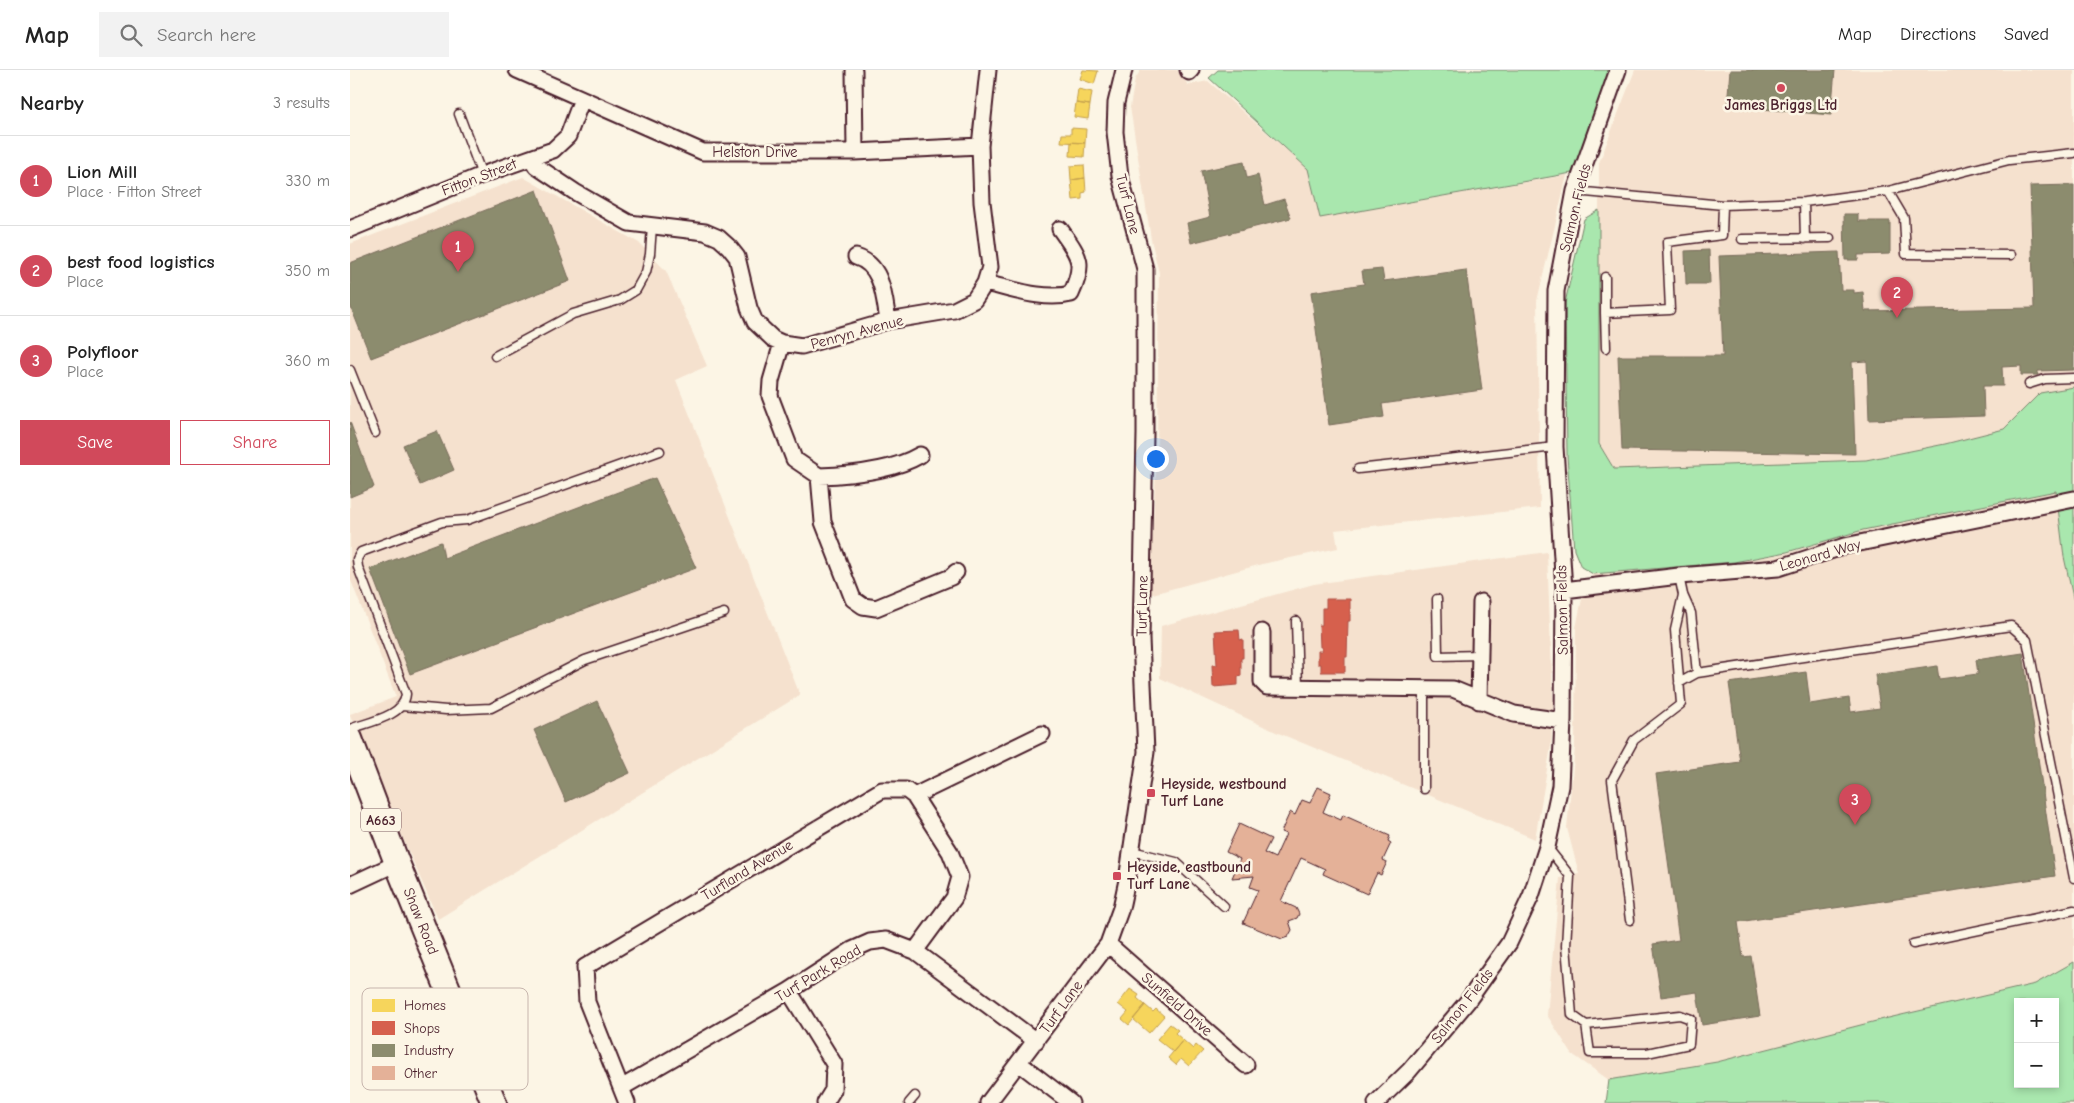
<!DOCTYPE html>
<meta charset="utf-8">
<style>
:root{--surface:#fff;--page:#f2f2f2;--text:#222;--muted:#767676;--line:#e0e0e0;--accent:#d1495b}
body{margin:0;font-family:"Comic Neue",sans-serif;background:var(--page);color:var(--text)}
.controls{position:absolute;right:15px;bottom:15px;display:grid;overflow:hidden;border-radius:0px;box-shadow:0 2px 8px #0003}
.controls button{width:45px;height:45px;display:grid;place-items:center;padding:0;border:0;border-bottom:1px solid var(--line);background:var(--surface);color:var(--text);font:25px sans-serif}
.you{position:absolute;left:805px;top:388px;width:18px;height:18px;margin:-12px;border:4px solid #fff;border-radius:50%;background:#1a73e8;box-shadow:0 0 0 8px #1a73e833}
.badge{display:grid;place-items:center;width:32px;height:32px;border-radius:50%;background:var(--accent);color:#fff;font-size:16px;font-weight:700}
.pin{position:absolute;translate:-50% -41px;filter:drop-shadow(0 1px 2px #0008)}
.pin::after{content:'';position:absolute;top:26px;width:18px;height:15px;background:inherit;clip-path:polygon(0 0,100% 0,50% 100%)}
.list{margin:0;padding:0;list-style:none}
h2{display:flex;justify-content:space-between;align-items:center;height:65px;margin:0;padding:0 20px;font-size:21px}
h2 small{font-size:16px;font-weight:400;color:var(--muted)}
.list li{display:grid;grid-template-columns:32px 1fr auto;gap:15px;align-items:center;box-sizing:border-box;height:90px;padding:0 20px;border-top:1px solid var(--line)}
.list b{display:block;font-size:19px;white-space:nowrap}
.list p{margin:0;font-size:16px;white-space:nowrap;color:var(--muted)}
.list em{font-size:16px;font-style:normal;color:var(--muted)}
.actions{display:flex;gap:10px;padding:15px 20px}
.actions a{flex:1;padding:11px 0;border:1px solid var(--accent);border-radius:0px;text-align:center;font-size:18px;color:var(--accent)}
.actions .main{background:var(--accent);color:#fff}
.icon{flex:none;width:28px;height:28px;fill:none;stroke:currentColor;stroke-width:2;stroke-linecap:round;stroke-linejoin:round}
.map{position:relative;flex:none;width:1724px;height:1033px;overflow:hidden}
header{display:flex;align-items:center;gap:30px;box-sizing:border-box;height:70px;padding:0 25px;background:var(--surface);border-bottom:1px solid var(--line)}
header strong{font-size:24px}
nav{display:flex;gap:28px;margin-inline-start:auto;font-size:18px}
.search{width:350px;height:45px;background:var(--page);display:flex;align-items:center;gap:12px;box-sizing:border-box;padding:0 18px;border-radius:0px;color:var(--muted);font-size:19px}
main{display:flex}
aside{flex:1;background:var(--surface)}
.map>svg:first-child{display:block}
.built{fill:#f5e1ce}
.green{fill:#a9e7ae;stroke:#7a836c;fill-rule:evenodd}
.homes{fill:#f6d55c;stroke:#c29e4d}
.shops{fill:#d6604d;stroke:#ac4c43}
.industry{fill:#8c8c6e;stroke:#786b5a}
.building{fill:#e4b198;stroke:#4a1f2b}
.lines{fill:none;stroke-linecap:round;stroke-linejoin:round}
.service-casing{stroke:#4a1f2b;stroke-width:11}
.minor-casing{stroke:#4a1f2b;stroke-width:19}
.primary-casing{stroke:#4a1f2b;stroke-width:28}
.service{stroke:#fcf5e5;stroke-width:8}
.minor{stroke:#fcf5e5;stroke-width:15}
.primary{stroke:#fcf5e5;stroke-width:24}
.poi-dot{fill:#d1495b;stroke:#fcf5e5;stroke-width:2}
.labels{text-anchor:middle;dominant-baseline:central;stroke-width:5;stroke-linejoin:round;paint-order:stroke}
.shield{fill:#fcf5e5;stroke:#7f5f63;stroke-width:1}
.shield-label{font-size:14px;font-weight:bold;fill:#4a1f2b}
.poi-label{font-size:15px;font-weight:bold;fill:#4a1f2b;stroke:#fcf5e5;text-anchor:start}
.street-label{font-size:15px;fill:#4a1f2b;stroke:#fcf5e5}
.key{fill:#fcf5e5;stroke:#c7b5ad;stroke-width:1}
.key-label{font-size:14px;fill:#4a1f2b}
</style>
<header>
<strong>Map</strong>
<div class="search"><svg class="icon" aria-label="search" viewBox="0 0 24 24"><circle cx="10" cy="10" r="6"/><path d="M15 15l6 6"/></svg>Search here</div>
<nav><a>Map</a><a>Directions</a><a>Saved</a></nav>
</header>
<main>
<aside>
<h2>Nearby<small>3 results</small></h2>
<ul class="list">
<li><span class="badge">1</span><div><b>Lion Mill</b><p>Place · Fitton Street</p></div><em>330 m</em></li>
<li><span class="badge">2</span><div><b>best food logistics</b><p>Place</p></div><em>350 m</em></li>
<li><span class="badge">3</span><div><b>Polyfloor</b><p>Place</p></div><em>360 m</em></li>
</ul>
<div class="actions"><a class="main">Save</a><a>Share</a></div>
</aside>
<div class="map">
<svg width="1724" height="1033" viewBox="0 0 1724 1033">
<rect width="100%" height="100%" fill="#fcf5e5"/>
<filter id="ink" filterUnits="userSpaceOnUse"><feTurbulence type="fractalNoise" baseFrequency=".02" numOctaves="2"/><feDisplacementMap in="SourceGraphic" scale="10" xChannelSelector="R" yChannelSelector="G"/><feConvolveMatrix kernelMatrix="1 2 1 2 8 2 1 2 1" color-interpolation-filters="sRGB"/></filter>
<g filter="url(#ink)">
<!-- built -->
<path class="built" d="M791,0H827L838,15L858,11L958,99L970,148L1217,105L1187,231L1190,438L985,460L988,478L912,494L799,525L807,383L809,203L801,169L780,37L785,9Z
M1285,0H1724V317L1690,323L1654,359L1595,374L1516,390L1264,399L1249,374V93Z
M173,107L289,173L316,201L357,296L326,310L450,625L88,849L0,646V644L46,627L0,508V174Z
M1707,421L1714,487L1724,532V892L1685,914L1534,949L1367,992L1259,1010L1222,984L1197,945L1210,808L1229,804L1217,758L1225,678L1226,558L1233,524L1243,504L1384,492L1437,483L1513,460Z
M1197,482L1203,632L1201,676L1185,769L926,662L810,608L811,556L964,514Z"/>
<!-- green -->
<path class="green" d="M868,0H1261L1222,103L970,148L958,99L859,8Z
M1249,140V374L1264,399L1516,390L1595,374L1654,359L1690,323L1724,317V532L1714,487L1706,421L1513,460L1437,482L1384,492L1243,504L1231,497L1224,480L1217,386L1215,233L1234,149Z
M1724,892V1033H1256L1259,1010L1367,992L1534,949L1685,914ZM1668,932H1705V1014H1668Z"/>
<!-- homes -->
<path class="homes" d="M733,0L748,1L744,14L730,9Z
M728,19L742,22L740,35L726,33Z
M726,33L740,35L738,49L724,47Z
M721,58L736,59L735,73L711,72L712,64H721Z
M721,72L735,73L734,87L720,86Z
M734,95L735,108L721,110L720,96Z
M735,108L736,122L732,123V129L723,130L721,110Z
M780,919L789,925L787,928L795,935L779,955L772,949L778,942L768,934Z
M795,935L803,942L806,939L814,946L799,963L783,949Z
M820,954L828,960L825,963L833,970L823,982L807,969Z
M833,970L843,979L846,975L853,981L839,996L831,989L826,995L818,988Z"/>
<!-- shops -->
<path class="shops" d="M976,529H1000V551H998L997,587H995V602H971V594H968V581H972V577H970L969,555H972V538H976Z
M889,560L890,570L893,569V588H891V606L888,607V615L863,617L862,595H867L865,561Z"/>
<!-- industry -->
<path class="industry" d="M1380,0H1485L1481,45L1377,36Z
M894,92L897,108L908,105L915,135L934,129L941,148L841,173L837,153L860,147L851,101Z
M1724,115V300L1688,301V305H1671V296L1652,297L1653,316H1633L1634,346L1519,350L1517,291L1502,292L1505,384L1272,380L1268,286H1373L1369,186L1489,182L1491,220H1504V223L1513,222L1515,241L1684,238L1680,116Z
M187,120L220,211L21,288L0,235V193Z
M1494,144H1508V151H1540V184L1508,185V190H1495Z
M1359,180L1360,214H1336L1335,181Z
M1032,199L1034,211L1116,200L1132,320L1032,334L1034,347L979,355L961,222L1014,214L1012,201Z
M0,352L24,417L0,427Z
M87,361L104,400L70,415L53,375Z
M305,408L346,498L60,604L20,499L91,472L94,488Z
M1673,583L1705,806L1388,852L1393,887L1401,886L1410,946L1352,955L1347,922L1311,927L1303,874L1329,870L1306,704L1390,692L1379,613L1456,602L1460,634L1499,628L1501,642L1530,638L1525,605L1587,596L1589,609L1628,604L1626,590Z
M247,631L280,703L216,732L184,660Z"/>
<!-- building -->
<path class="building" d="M968,717L981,723L973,742L991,750L993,745L1040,766L1038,771L1041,773L1033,790L1037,792L1031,805L1027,803L1017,824L973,804L975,799L951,788L931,831L946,838L949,844L947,848L939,851L942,860L938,867L932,869L893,853L908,820L900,817L904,806L882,808L890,789L876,782L889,754L921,769L914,783L925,788L936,764L931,762L940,742L945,745L952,730L960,733Z"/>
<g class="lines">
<defs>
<path id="service" d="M109,44L132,105
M1225,121L1373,135L1454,132L1538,121L1659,90L1724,83
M1538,121L1554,148L1556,184L1661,185
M1454,132L1455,169
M1392,169L1480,168
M1255,207V243
M1256,278L1255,243L1320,240L1317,172L1372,165L1373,135
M145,286L223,244L270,230L286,220L296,202L300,184L302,156
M0,300L25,363
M1679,314L1695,309L1724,308
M1008,399L1205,377
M1329,506L1333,525L1341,543L1347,603L1661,556L1677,570L1724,808
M1087,529L1088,586L1130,585
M946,551L948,617
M1329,613L1347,603
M1074,617V719
M52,636L96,640L141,638L235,590L374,543
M0,659C18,652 54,647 56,624L8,497L7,489L11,482L92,452L117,450L310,381
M1197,777L1220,806L1216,876L1222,945L1236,955L1330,945L1341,949L1339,974L1297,983H1240L1236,955
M782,781L826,792L874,836
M1280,850L1262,710L1284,670L1331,634L1325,560L1333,525
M1563,874L1724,840
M559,1033L565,1026"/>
<path id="minor" d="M167,0L353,82H505L630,76
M504,0L505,82
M838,0L839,2L841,0
M181,88L186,96L225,122L279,153L355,162L369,168L379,177L387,187L399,238L405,252L423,269L432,273L452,276L538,251L604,240L624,230L630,221L635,213L640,197L632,132L630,76L638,0
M0,159L132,105L203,80L218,66L232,29
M506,187C533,195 534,227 538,251
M635,213C662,219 694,231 721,224C736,192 729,186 710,159
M432,273L421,311L420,326L444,389L469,406L473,452L503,529L513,536L526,538L601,507L606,502
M469,406C500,405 543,401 570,385
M1214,520L1329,506L1428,498L1495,476L1724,429
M912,562V612L917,617L1103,619L1164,644L1213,651
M1129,631L1131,532
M564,726L692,664
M0,815L47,793
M758,874L896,995
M439,921L484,994L483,1020L475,1033
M669,993L721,1033
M271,1018L439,921L502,880L520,872L536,870L565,881L686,971
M277,1033L237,932L235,897L532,720H556L564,726L600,782L610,807L604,828L565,881
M638,1033L758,874L771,838L777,810L796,682L791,569L795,364V199L770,106L765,62L766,33L774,0
M1026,1033L1059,1001L1117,932L1159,873L1181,826L1197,777L1210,716L1213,651L1214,520L1205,377L1206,221L1225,121L1268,0"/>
<path id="primary" d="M0,669L47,793L144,1033"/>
</defs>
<!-- service casing -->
<use href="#service" class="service-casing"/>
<!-- minor casing -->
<use href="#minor" class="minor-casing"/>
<!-- primary casing -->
<use href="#primary" class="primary-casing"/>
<!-- service -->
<use href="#service" class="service"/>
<!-- minor -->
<use href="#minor" class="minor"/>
<!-- primary -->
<use href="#primary" class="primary"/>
</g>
</g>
<!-- markers -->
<g class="poi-dot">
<circle cx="1431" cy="18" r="5"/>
<rect x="796" y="718" width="10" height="10" rx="2.5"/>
<rect x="762" y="801" width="10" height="10" rx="2.5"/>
</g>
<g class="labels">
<!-- shield labels -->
<rect class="shield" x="11" y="738.5" width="40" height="23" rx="4"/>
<g class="shield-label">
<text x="31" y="750">A663</text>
</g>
<!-- poi labels -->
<g class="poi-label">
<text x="1431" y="35" text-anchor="middle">James Briggs Ltd</text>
<text x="811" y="714">Heyside, westbound<tspan x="811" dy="17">Turf Lane</tspan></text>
<text x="777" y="797">Heyside, eastbound<tspan x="777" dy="17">Turf Lane</tspan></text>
</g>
<!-- street labels -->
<g class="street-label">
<text x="405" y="82">Helston Drive</text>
<text transform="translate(129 107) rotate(-21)">Fitton Street</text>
<text transform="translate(778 134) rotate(76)">Turf Lane</text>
<text transform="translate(1225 138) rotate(-76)">Salmon Fields</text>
<text transform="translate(507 262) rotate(-15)">Penryn Avenue</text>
<text transform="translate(1470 485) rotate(-16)">Leonard Way</text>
<text transform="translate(792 536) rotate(-89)">Turf Lane</text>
<text transform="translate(1212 540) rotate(-91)">Salmon Fields</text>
<text transform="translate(397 800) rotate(-31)">Turfland Avenue</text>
<text transform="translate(71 851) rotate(68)">Shaw Road</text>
<text transform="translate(468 903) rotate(-31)">Turf Park Road</text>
<text transform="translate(827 934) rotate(41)">Sunfield Drive</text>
<text transform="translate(1112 936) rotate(-52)">Salmon Fields</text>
<text transform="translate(711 937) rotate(-54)">Turf Lane</text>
</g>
</g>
<!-- legend -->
<rect x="12" y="918" width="166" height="102" rx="8" class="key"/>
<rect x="22" y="929" width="23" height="13" fill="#f6d55c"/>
<rect x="22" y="951" width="23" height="14" fill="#d6604d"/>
<rect x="22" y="974" width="23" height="13" fill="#8c8c6e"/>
<rect x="22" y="996" width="23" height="14" fill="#e4b198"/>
<g class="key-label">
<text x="54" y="940">Homes</text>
<text x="54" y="963">Shops</text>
<text x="54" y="985">Industry</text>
<text x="54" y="1008">Other</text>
</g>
</svg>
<div class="controls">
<button>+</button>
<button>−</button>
</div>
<div class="you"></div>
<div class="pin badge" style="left:108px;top:202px">1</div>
<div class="pin badge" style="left:1547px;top:248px">2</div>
<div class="pin badge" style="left:1505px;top:755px">3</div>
</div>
</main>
